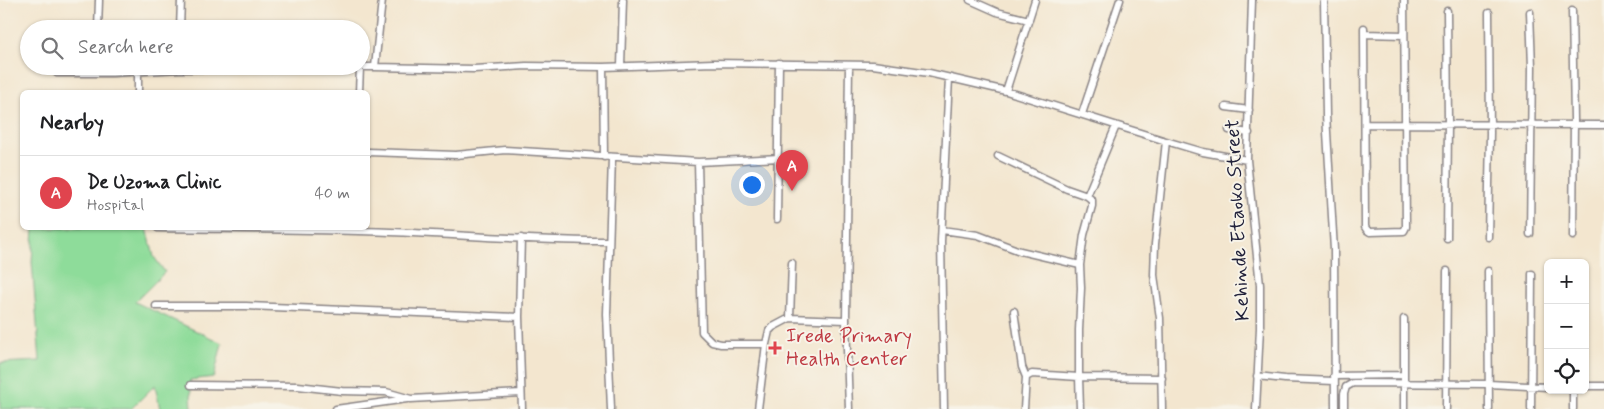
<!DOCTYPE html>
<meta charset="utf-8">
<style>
:root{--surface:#fff;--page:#f2f2f2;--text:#202124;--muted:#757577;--line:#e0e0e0;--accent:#d93025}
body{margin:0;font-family:Mynerve,sans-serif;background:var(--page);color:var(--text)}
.controls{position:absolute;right:15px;bottom:15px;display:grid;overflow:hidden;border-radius:8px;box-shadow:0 1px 4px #0004}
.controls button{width:45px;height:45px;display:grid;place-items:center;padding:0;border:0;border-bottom:1px solid var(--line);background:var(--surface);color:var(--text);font:25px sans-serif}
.you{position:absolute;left:751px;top:184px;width:18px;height:18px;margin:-12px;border:4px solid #fff;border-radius:50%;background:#1a73e8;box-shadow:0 0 0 8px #1a73e833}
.badge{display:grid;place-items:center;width:32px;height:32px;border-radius:50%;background:var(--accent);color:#fff;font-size:16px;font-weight:700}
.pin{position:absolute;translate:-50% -41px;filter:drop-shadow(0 1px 2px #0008)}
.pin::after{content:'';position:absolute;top:26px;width:18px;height:15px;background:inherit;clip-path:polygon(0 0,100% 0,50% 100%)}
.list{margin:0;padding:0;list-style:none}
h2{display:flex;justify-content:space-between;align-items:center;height:65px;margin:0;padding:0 20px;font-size:21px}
h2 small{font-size:16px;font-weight:400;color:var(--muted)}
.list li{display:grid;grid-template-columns:32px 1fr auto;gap:15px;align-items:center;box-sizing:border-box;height:75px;padding:0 20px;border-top:1px solid var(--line)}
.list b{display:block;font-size:19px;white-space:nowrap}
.list p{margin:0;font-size:16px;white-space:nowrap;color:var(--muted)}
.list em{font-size:16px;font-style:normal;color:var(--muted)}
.icon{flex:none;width:28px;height:28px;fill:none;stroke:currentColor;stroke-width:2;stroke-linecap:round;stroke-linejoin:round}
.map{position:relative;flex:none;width:1604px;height:409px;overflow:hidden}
.search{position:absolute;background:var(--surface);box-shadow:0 1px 4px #0004;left:20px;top:20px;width:350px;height:55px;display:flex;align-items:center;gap:12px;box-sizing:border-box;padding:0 18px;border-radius:28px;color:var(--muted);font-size:19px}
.panel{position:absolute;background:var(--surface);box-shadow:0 1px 4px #0004;left:20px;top:90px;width:350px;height:140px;border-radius:8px}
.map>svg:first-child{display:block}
.green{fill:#8edc9a;stroke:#587f6a}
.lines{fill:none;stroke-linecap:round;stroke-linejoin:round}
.street-casing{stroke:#8a8485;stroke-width:9}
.street{stroke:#fff;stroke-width:6}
.health-dot{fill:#e0444e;stroke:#f7f3e8;stroke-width:2}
.labels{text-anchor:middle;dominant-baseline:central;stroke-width:4;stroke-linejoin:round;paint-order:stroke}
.street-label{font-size:20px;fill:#22223b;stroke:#f7f3e8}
.health-label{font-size:20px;fill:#be3a42;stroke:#f7f3e8;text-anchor:start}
</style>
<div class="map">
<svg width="1604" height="409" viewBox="0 0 1604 409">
<rect width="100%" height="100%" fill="#f7f3e8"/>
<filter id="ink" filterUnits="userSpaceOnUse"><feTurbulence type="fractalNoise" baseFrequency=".02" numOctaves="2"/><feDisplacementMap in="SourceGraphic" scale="10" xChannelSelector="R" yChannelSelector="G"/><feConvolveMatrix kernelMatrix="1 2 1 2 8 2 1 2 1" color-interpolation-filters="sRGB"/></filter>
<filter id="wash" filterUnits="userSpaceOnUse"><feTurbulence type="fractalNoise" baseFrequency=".0096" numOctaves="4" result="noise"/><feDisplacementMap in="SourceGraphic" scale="20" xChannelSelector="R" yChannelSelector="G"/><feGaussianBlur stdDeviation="1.12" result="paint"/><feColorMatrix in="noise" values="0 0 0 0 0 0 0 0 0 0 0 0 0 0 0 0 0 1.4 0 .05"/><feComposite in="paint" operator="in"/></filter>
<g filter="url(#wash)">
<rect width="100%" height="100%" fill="#f3e6cf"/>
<!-- green -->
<path class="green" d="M34,228H147L154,257L165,272L135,302L222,343L214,377L190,380L192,409H160L155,385L131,409H0V363L40,361L32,262Z"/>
</g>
<g filter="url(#ink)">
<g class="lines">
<defs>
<path id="street" d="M970,0L997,12L1029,20
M1252,0L1247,160L1260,285V328L1256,409
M1324,0L1326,115L1334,250L1335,409
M1572,11L1574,119L1573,236
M1530,12L1532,67L1530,234
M1364,28L1365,227L1367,230L1370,232L1404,231L1406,227L1404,0
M98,29L99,0
M180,29L181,0
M1364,34L1404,35
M849,65L846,320L849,409
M621,66L623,0
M375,67L474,69L526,66L603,67L713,63L873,65L929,73L1006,91L1166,141L1203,152L1247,160
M603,67L604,157
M138,72V92
M57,73H112L179,69L360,67
M1006,91L1035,0
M359,92L360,67H375L382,0
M1226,107L1249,110
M1082,114L1120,0
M1366,124L1604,125
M1116,126L1087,196L1092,200V206L1084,235L1080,265L1081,288L1079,330V377L1162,378
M1229,130L1249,133
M368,152L456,155L505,150L698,162L779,158
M998,156L1067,189L1087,196
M698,162L702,332L712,342L721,344H766
M777,219L779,63
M158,228C225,229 292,229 359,231C442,233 525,241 609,241
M942,230L978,235L1020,251L1080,265
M1488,237L1490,133L1489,13
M521,238L519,317L522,409
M1447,238L1448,122L1447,11
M1488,271L1489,409
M156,306H246L519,317
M1014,311L1022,367L1026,377
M790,318L792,263
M1257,376L1285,379L1334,381
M1334,376L1404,375
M191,385L298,386L342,391L386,392L411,399L521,393
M1585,386H1604
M1573,390V409
M336,409L407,399
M611,409L607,314L612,158
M758,409L766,344L769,331L773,327L790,318L846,320
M944,409L941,241L949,78
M1024,409L1026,377L1032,374L1079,377L1080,409
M1162,409L1160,318L1154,275L1155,244L1166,141
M1344,409V394L1346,387L1353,383L1489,384L1548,387
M1404,409V319
M1446,409L1447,271
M1531,409L1532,274"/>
</defs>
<!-- street casing -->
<use href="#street" class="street-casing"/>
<!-- street -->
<use href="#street" class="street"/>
</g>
</g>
<!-- markers -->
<path class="health-dot" d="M772.5 340.5h5v5h5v5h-5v5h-5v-5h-5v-5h5z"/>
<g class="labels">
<!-- street labels -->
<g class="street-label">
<text transform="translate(1238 220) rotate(-93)">Kehinde Etaoko Street</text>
</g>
<!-- health labels -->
<g class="health-label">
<text x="786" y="336">Irede Primary<tspan x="786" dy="23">Health Center</tspan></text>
</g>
</g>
</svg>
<div class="controls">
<button>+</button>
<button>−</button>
<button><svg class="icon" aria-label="locate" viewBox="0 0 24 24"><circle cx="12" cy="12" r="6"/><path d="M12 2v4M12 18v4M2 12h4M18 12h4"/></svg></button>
</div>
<div class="you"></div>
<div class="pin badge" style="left:792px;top:191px;background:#e0444e">A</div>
<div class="search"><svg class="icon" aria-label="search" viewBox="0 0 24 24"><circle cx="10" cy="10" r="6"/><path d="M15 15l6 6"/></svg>Search here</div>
<section class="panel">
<h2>Nearby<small></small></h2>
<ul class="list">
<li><span class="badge" style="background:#e0444e">A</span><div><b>De Uzoma Clinic</b><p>Hospital</p></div><em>40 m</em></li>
</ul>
</section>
</div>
